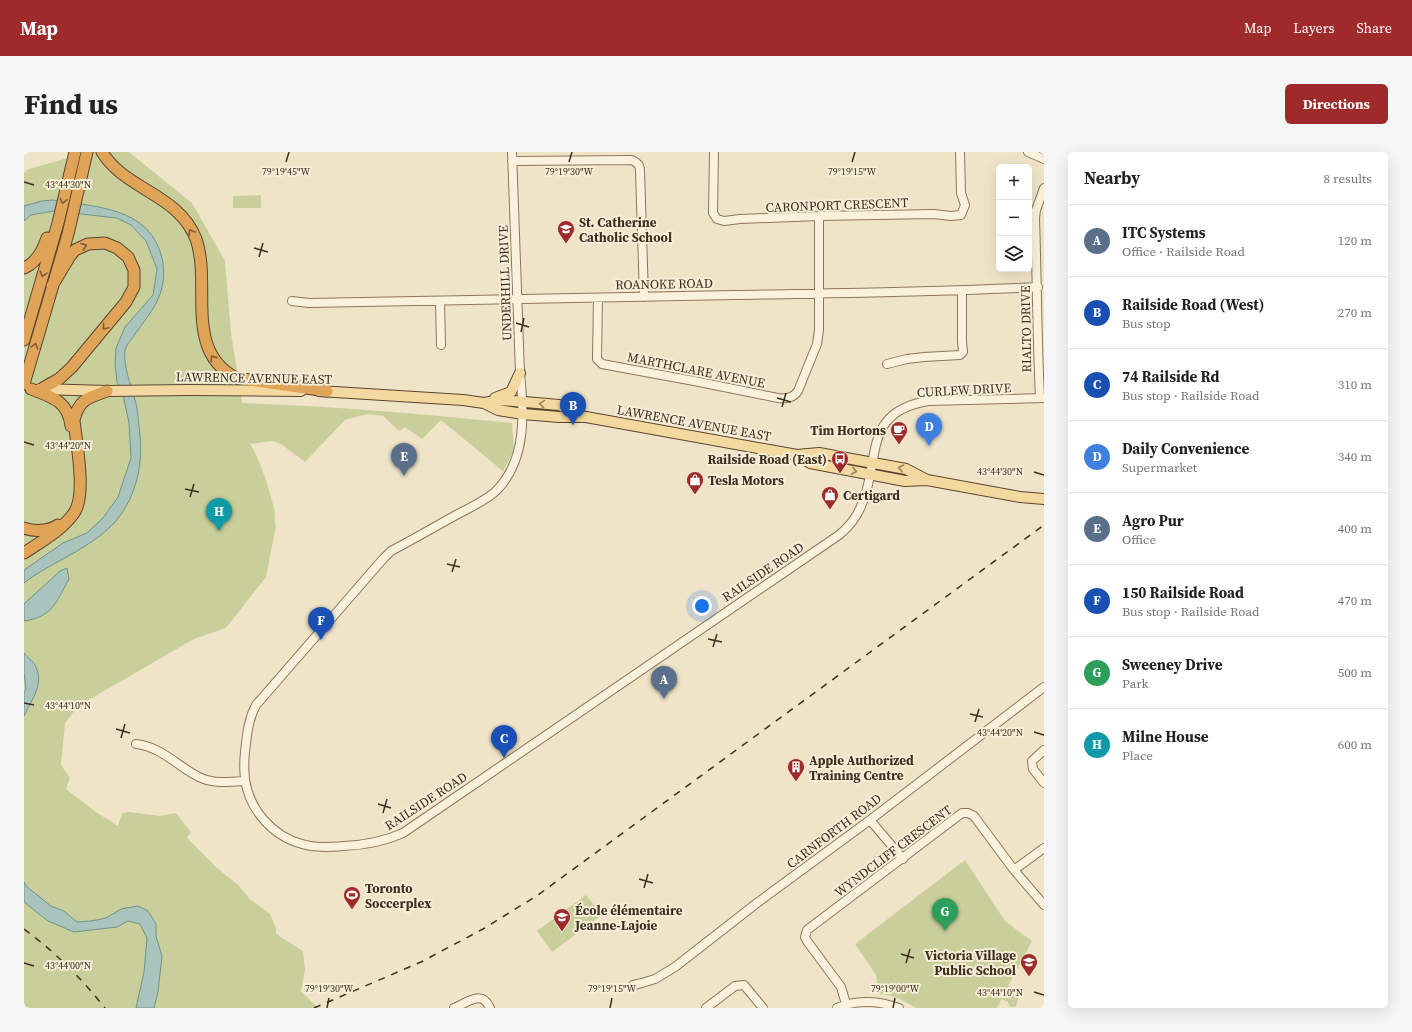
<!DOCTYPE html>
<meta charset="utf-8">
<style>
:root{--surface:#fff;--page:#f6f6f6;--text:#222;--muted:#767676;--line:#e0e0e0;--accent:#9e2a2b}
body{margin:0;font-family:"Source Serif 4",serif;background:var(--page);color:var(--text)}
.controls{position:absolute;right:12px;top:12px;display:grid;overflow:hidden;border-radius:6px;box-shadow:0 4px 16px #0002}
.controls button{width:36px;height:36px;display:grid;place-items:center;padding:0;border:0;border-bottom:1px solid var(--line);background:var(--surface);color:var(--text);font:20px sans-serif}
.you{position:absolute;left:678px;top:454px;width:14px;height:14px;margin:-10px;border:3px solid #fff;border-radius:50%;background:#1a73e8;box-shadow:0 0 0 6px #1a73e833}
.badge{display:grid;place-items:center;width:26px;height:26px;border-radius:50%;background:var(--accent);color:#fff;font-size:13px;font-weight:700}
.pin{position:absolute;translate:-50% -33px;filter:drop-shadow(0 1px 2px #0008)}
.pin::after{content:'';position:absolute;top:21px;width:14px;height:12px;background:inherit;clip-path:polygon(0 0,100% 0,50% 100%)}
.list{margin:0;padding:0;list-style:none}
h2{display:flex;justify-content:space-between;align-items:center;height:52px;margin:0;padding:0 16px;font-size:17px}
h2 small{font-size:13px;font-weight:400;color:var(--muted)}
.list li{display:grid;grid-template-columns:26px 1fr auto;gap:12px;align-items:center;box-sizing:border-box;height:72px;padding:0 16px;border-top:1px solid var(--line)}
.list b{display:block;font-size:15px;white-space:nowrap}
.list p{margin:0;font-size:13px;white-space:nowrap;color:var(--muted)}
.list em{font-size:13px;font-style:normal;color:var(--muted)}
.icon{flex:none;width:22px;height:22px;fill:none;stroke:currentColor;stroke-width:2;stroke-linecap:round;stroke-linejoin:round}
.map{position:relative;flex:none;width:1020px;height:856px;overflow:hidden;border-radius:6px}
header{display:flex;align-items:center;gap:24px;box-sizing:border-box;height:56px;padding:0 20px;background:var(--accent);color:#fff}
header strong{font-size:19px}
nav{display:flex;gap:22px;margin-inline-start:auto;font-size:14px}
.intro{display:flex;align-items:center;justify-content:space-between;box-sizing:border-box;height:96px;padding:0 24px}
h1{margin:0;font-size:28px}
.button{padding:10px 18px;border-radius:6px;background:var(--accent);color:#fff;font-size:14px;font-weight:700}
main{display:flex;gap:24px;padding:0 24px}
aside{flex:1;background:var(--surface);border-radius:6px;box-shadow:0 4px 16px #0002}
.map>svg:first-child{display:block}
.green{fill:#c9cf9b}
.water{fill:#a9c4bc;stroke:#6f938a}
.lines{fill:none;stroke-linecap:round;stroke-linejoin:round}
.minor-casing{stroke:#8d765c;stroke-width:10}
.major-casing{stroke:#5b4430;stroke-width:12}
.highway-casing{stroke:#5b4430;stroke-width:13}
.minor{stroke:#faf1dc;stroke-width:8}
.major{stroke:#f3d9a0;stroke-width:10}
.highway{stroke:#e0a458;stroke-width:11}
.rail{stroke:#3d2e20;stroke-width:1.5;stroke-dasharray:7 7;stroke-linecap:butt}
.oneway{stroke:#7e5d36}
.oneway2{stroke:#988460}
.ticks{fill:none;stroke:#3d2e20;stroke-width:1.5}
.labels{text-anchor:middle;dominant-baseline:central;stroke-width:4;stroke-linejoin:round;paint-order:stroke}
.street-label{font-size:13px;fill:#3d2e20;stroke:#f7eed8}
.poi-label{font-size:13px;font-weight:bold;fill:#3d2e20;stroke:#f7eed8;text-anchor:start}
.ticks-label{font-size:10px;text-anchor:middle;fill:#3d2e20;stroke:#f7eed8;stroke-width:4;stroke-linejoin:round;paint-order:stroke}
</style>
<header>
<strong>Map</strong>
<nav><a>Map</a><a>Layers</a><a>Share</a></nav>
</header>
<div class="intro"><h1>Find us</h1><a class="button">Directions</a></div>
<main>
<div class="map">
<svg width="1020" height="856" viewBox="0 0 1020 856">
<rect width="100%" height="100%" fill="#f0e4c8"/>
<!-- green -->
<path class="green" d="M65,0H105L168,51L201,109L207,181L218,251C309,254 399,262 488,271L490,298L479,319L417,268L398,287L381,275L375,279L359,264L343,262L321,268L281,310L257,292L248,289L226,292C236,307 245,337 250,356C251,362 250,367 252,374L242,425L202,476L170,487L54,554L41,571L37,613L46,626L42,637L72,660L94,674L98,661L105,660L136,664L152,661L167,680L163,686L192,715L214,733L226,747L246,762L252,776V782L279,799L281,818L277,839L294,856H0V21L5,17Z
M237,43V56H209V44Z
M941,708L981,769L1008,789L984,834L997,838L992,854L989,855L985,854L984,850L978,847L973,856H892L874,846L854,841L852,823L831,792Z
M562,743L578,763L528,800L513,779Z"/>
<!-- water -->
<path class="water" d="M29,48C72,55 126,55 138,106C141,120 140,134 134,147C128,161 117,173 109,185C106,189 102,194 101,198C99,215 107,232 111,248C114,257 114,266 115,275C120,308 114,342 92,369C86,376 77,383 70,388C48,404 22,414 0,431V418L39,391L63,381L79,366L94,345L107,306L105,271L98,238L93,230L91,212L92,196L101,175L129,143L133,117L122,89L107,73L93,66L30,59L7,63L0,69V54L18,49Z
M43,416L45,427C32,450 29,465 0,469V452L36,419Z
M0,501C3,505 8,508 11,513C21,531 8,547 0,564V540L2,538L0,520Z
M0,730L3,735L27,754L40,759L53,770L67,769L82,766L97,757L114,754L124,759L132,772V784L138,804L134,840L130,856H112L120,820L123,786L116,772L104,769L93,775L50,780L24,769L0,750Z"/>
<g class="lines">
<defs>
<path id="minor" d="M488,0L496,221C500,260 503,307 473,338C463,348 447,355 434,362C412,374 390,387 367,399L359,407L232,553C224,568 223,583 221,600C220,609 220,618 221,627C225,657 248,684 278,692C291,696 306,695 320,694C341,693 359,690 379,681L815,383C825,375 833,365 838,352C857,307 838,260 904,249L1020,246
M690,0L689,61L693,67L700,69L716,67L795,64L910,62L927,64L937,63L941,53L937,41L936,0
M1004,0L1020,7
M488,9L608,8C614,11 616,13 616,19L620,145
M574,146L573,207L578,212L670,229L754,246C763,247 769,246 774,239L793,192L795,178V64
M268,149L285,151C426,149 568,145 710,143C811,141 912,140 1014,135
M416,149L417,193
M863,212L883,207L900,205L936,203L939,200L938,189V139
M1016,246C1013,186 1013,126 1011,66L1012,58L1020,36
M112,592C138,595 153,614 175,625C189,632 206,630 221,629
M1020,598L1008,609L1009,617L1020,631
M846,668L879,707
M990,718L1020,696
M609,833L618,831L631,827L651,815L733,751L846,668L1020,535
M822,852L817,835L783,789L781,785L783,778L938,661H944L950,664L990,718L1020,753
M430,856C443,851 458,837 466,856
M682,856L711,834L720,833L739,856
M813,856C833,847 856,849 875,856"/>
<path id="major" d="M16,237L83,239L165,238L277,239
M295,239L439,248L460,251L474,258L499,262L535,265H562L773,303L795,301L882,317L903,328
M471,246L487,240L496,221
M460,251L477,248L535,253L557,263
M773,303L786,311L881,329L903,328L996,345L1020,347"/>
<path id="highway" d="M78,0C101,38 155,42 172,87C188,133 159,198 212,226L303,239
M0,116C12,111 19,98 23,86
M0,188L34,71L51,0
M0,232L44,82L63,0
M19,236L35,227L48,215L102,150L110,135V118L104,105L93,96L81,91L64,92L51,98L46,104L28,134
M7,237C28,245 44,249 47,274
M0,376C10,380 25,379 34,373
M0,401C18,389 38,378 50,361C63,343 52,290 50,268C55,247 64,246 83,239"/>
</defs>
<!-- minor casing -->
<use href="#minor" class="minor-casing"/>
<!-- major casing -->
<use href="#major" class="major-casing"/>
<!-- highway casing -->
<use href="#highway" class="highway-casing"/>
<!-- minor -->
<use href="#minor" class="minor"/>
<!-- major -->
<use href="#major" class="major"/>
<!-- highway -->
<use href="#highway" class="highway"/>
<!-- rail -->
<path class="rail" d="M0,777C31,800 57,826 81,856
M290,856L397,810L459,777L514,743L1020,373"/>
</g>
<!-- one-way arrows -->
<defs><path id="oneway-chevron" d="M-2-3.5L2.5 0L-2 3.5" fill="none" stroke-width="1.6" stroke-linecap="round" stroke-linejoin="round"/></defs>
<g class="oneway">
<use href="#oneway-chevron" transform="translate(39 49) rotate(104)"/>
<use href="#oneway-chevron" transform="translate(167 80) rotate(-121)"/>
<use href="#oneway-chevron" transform="translate(60 94) rotate(-21)"/>
<use href="#oneway-chevron" transform="translate(19 122) rotate(106)"/>
<use href="#oneway-chevron" transform="translate(81 175) rotate(130)"/>
<use href="#oneway-chevron" transform="translate(11 194) rotate(-74)"/>
<use href="#oneway-chevron" transform="translate(189 206) rotate(-123)"/>
</g>
<g class="oneway2">
<use href="#oneway-chevron" transform="translate(518 252) rotate(-175)"/>
<use href="#oneway-chevron" transform="translate(877 316) rotate(-167)"/>
<use href="#oneway-chevron" transform="translate(830 319) rotate(11)"/>
</g>
<!-- ticks -->
<path class="ticks" d="M262,10L265,0M545,10L548,0M828,10L831,0M0,30L10,33M230,96L244,100M235,105L239,91M492,171L505,175M497,180L500,166M753,246L767,250M758,255L762,241M0,290L10,293M1010,320L1020,323M161,337L175,340M166,345L170,332M423,412L436,415M428,420L432,407M684,487L698,490M689,495L693,482M0,551L10,553M946,562L959,565M951,570L955,557M92,577L106,581M1010,580L1020,583M97,586L101,572M354,652L367,656M359,661L363,647M615,727L629,731M620,736L624,722M877,802L890,806M0,811L10,814M882,811L886,797M1010,840L1020,843M303,856L305,846M586,856L588,846M869,856L871,846"/>
<!-- icons -->
<defs>
<symbol id="school-pin" viewBox="-11 -11 22 30"><path d="M0 17L-7.5 6A9.5 9.5 0 1 1 7.5 6Z" fill="#9e2a2b" stroke="#f7eed8"/><path d="M0-5L7-2L0 1L-7-2ZM-4 1L0 2.5L4 1V4Q0 6-4 4Z" fill="#fff"/></symbol>
<symbol id="cafe-pin" viewBox="-11 -11 22 30"><path d="M0 17L-7.5 6A9.5 9.5 0 1 1 7.5 6Z" fill="#9e2a2b" stroke="#f7eed8"/><path d="M-5.5-4.5H6V0H3Q3 3.5 0 3.5H-2.5Q-5.5 3.5-5.5 0ZM3-3.2v2h1.7v-2ZM-6 4.5H4V6H-6Z" fill="#fff"/></symbol>
<symbol id="bus-pin" viewBox="-11 -11 22 30"><path d="M0 17L-7.5 6A9.5 9.5 0 1 1 7.5 6Z" fill="#9e2a2b" stroke="#f7eed8"/><path d="M-5-6H5V4H4V6H2V4H-2V6H-4V4H-5ZM-3.5-4V0h7V-4ZM-3.5 1.2v1.5H-2V1.2ZM2 1.2v1.5H3.5V1.2Z" fill="#fff"/></symbol>
<symbol id="shop-pin" viewBox="-11 -11 22 30"><path d="M0 17L-7.5 6A9.5 9.5 0 1 1 7.5 6Z" fill="#9e2a2b" stroke="#f7eed8"/><path d="M-5-2.5h2.3a2.7 3.5 0 0 1 5.4 0H5L5.5 6h-11ZM-1.5-2.5h3a1.5 2.3 0 0 0-3 0Z" fill="#fff"/></symbol>
<symbol id="building-pin" viewBox="-11 -11 22 30"><path d="M0 17L-7.5 6A9.5 9.5 0 1 1 7.5 6Z" fill="#9e2a2b" stroke="#f7eed8"/><path d="M-4-6H4V6H1V3H-1V6H-4ZM-2.5-4.3h1.7v1.8h-1.7ZM.8-4.3h1.7v1.8H.8ZM-2.5-1h1.7V.8h-1.7ZM.8-1h1.7V.8H.8Z" fill="#fff"/></symbol>
<symbol id="stadium-pin" viewBox="-11 -11 22 30"><path d="M0 17L-7.5 6A9.5 9.5 0 1 1 7.5 6Z" fill="#9e2a2b" stroke="#f7eed8"/><path d="M0-5a6.5 5 0 1 0 0 10a6.5 5 0 1 0 0-10ZM-3.5-1.8h7v3.6h-7Z" fill="#fff"/></symbol>
</defs>
<g fill-rule="evenodd">
<use href="#school-pin" x="532" y="67" width="20" height="27"/>
<use href="#cafe-pin" x="865" y="268" width="20" height="27"/>
<use href="#bus-pin" x="806" y="297" width="20" height="27"/>
<use href="#shop-pin" x="661" y="318" width="20" height="27"/>
<use href="#shop-pin" x="796" y="333" width="20" height="27"/>
<use href="#building-pin" x="762" y="605" width="20" height="27"/>
<use href="#stadium-pin" x="318" y="733" width="20" height="27"/>
<use href="#school-pin" x="528" y="755" width="20" height="27"/>
<use href="#school-pin" x="995" y="800" width="20" height="27"/>
</g>
<g class="labels">
<!-- street labels -->
<g class="street-label">
<text transform="translate(813 53) rotate(-2)">CARONPORT CRESCENT</text>
<text transform="translate(481 131) rotate(-92)">UNDERHILL DRIVE</text>
<text transform="translate(640 132) rotate(-1)">ROANOKE ROAD</text>
<text transform="translate(1002 177) rotate(-91)">RIALTO DRIVE</text>
<text transform="translate(672 218) rotate(11)">MARTHCLARE AVENUE</text>
<text transform="translate(230 226) rotate(1)">LAWRENCE AVENUE EAST</text>
<text transform="translate(940 238) rotate(-3)">CURLEW DRIVE</text>
<text transform="translate(670 271) rotate(10)">LAWRENCE AVENUE EAST</text>
<text transform="translate(739 420) rotate(-34)">RAILSIDE ROAD</text>
<text transform="translate(402 649) rotate(-33)">RAILSIDE ROAD</text>
<text transform="translate(810 679) rotate(-37)">CARNFORTH ROAD</text>
<text transform="translate(869 699) rotate(-37)">WYNDCLIFF CRESCENT</text>
</g>
<!-- poi labels -->
<g class="poi-label">
<text x="555" y="70">St. Catherine<tspan x="555" dy="15">Catholic School</tspan></text>
<text x="862" y="278" text-anchor="end">Tim Hortons</text>
<text x="803" y="307" text-anchor="end">Railside Road (East)</text>
<text x="684" y="328">Tesla Motors</text>
<text x="819" y="343">Certigard</text>
<text x="785" y="608">Apple Authorized<tspan x="785" dy="15">Training Centre</tspan></text>
<text x="341" y="736">Toronto<tspan x="341" dy="15">Soccerplex</tspan></text>
<text x="551" y="758">École élémentaire<tspan x="551" dy="15">Jeanne-Lajoie</tspan></text>
<text x="992" y="803" text-anchor="end">Victoria Village<tspan x="992" dy="15">Public School</tspan></text>
</g>
</g>
<g class="ticks-label">
<text x="262" y="23">79°19'45"W</text>
<text x="545" y="23">79°19'30"W</text>
<text x="828" y="23">79°19'15"W</text>
<text x="44" y="36">43°44'30"N</text>
<text x="44" y="297">43°44'20"N</text>
<text x="976" y="323">43°44'30"N</text>
<text x="44" y="557">43°44'10"N</text>
<text x="976" y="584">43°44'20"N</text>
<text x="44" y="817">43°44'00"N</text>
<text x="305" y="840">79°19'30"W</text>
<text x="588" y="840">79°19'15"W</text>
<text x="871" y="840">79°19'00"W</text>
<text x="976" y="844">43°44'10"N</text>
</g>
</svg>
<div class="controls">
<button>+</button>
<button>−</button>
<button><svg class="icon" aria-label="layers" viewBox="0 0 24 24"><path d="M12 4l9 5-9 5-9-5zM3 14l9 5 9-5"/></svg></button>
</div>
<div class="you"></div>
<div class="pin badge" style="left:640px;top:547px;background:#5c6f8a">A</div>
<div class="pin badge" style="left:549px;top:273px;background:#1a4fb4">B</div>
<div class="pin badge" style="left:480px;top:606px;background:#1a4fb4">C</div>
<div class="pin badge" style="left:905px;top:294px;background:#3f7fe0">D</div>
<div class="pin badge" style="left:380px;top:324px;background:#5c6f8a">E</div>
<div class="pin badge" style="left:297px;top:488px;background:#1a4fb4">F</div>
<div class="pin badge" style="left:921px;top:779px;background:#2e9e5b">G</div>
<div class="pin badge" style="left:195px;top:379px;background:#0f9aa8">H</div>
</div>
<aside>
<h2>Nearby<small>8 results</small></h2>
<ul class="list">
<li><span class="badge" style="background:#5c6f8a">A</span><div><b>ITC Systems</b><p>Office · Railside Road</p></div><em>120 m</em></li>
<li><span class="badge" style="background:#1a4fb4">B</span><div><b>Railside Road (West)</b><p>Bus stop</p></div><em>270 m</em></li>
<li><span class="badge" style="background:#1a4fb4">C</span><div><b>74 Railside Rd</b><p>Bus stop · Railside Road</p></div><em>310 m</em></li>
<li><span class="badge" style="background:#3f7fe0">D</span><div><b>Daily Convenience</b><p>Supermarket</p></div><em>340 m</em></li>
<li><span class="badge" style="background:#5c6f8a">E</span><div><b>Agro Pur</b><p>Office</p></div><em>400 m</em></li>
<li><span class="badge" style="background:#1a4fb4">F</span><div><b>150 Railside Road</b><p>Bus stop · Railside Road</p></div><em>470 m</em></li>
<li><span class="badge" style="background:#2e9e5b">G</span><div><b>Sweeney Drive</b><p>Park</p></div><em>500 m</em></li>
<li><span class="badge" style="background:#0f9aa8">H</span><div><b>Milne House</b><p>Place</p></div><em>600 m</em></li>
</ul>
</aside>
</main>
